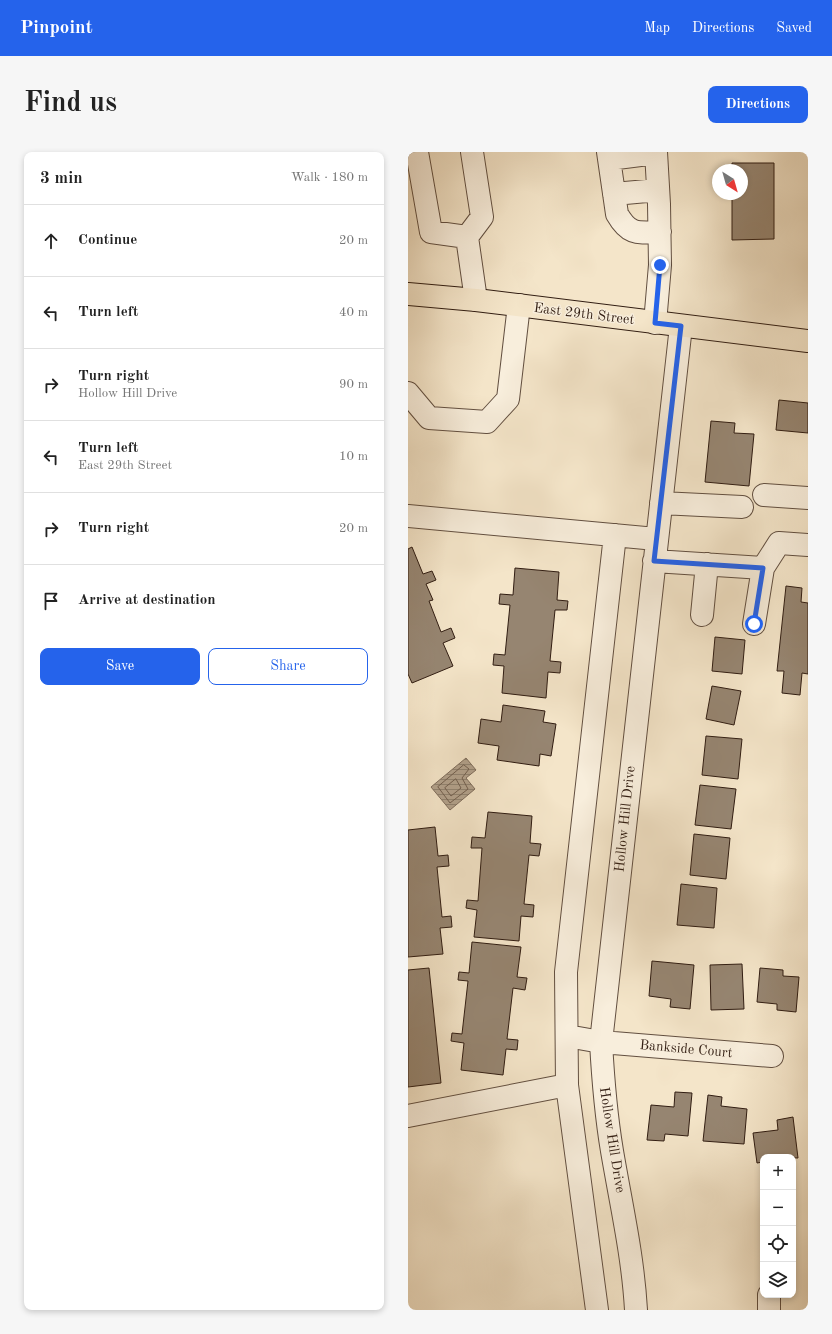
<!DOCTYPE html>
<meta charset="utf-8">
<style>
:root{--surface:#fff;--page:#f6f6f6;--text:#222;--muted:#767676;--line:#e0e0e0;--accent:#2563eb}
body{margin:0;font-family:"Old Standard TT",serif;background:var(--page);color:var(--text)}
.controls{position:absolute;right:12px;bottom:12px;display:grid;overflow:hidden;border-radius:8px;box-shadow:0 2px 6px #0003}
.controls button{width:36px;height:36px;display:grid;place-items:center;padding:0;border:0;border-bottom:1px solid var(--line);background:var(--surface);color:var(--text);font:20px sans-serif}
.compass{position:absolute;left:304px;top:12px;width:36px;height:36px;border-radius:50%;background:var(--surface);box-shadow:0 2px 6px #0003;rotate:143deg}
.stop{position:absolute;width:12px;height:12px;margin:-9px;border:3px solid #2563eb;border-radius:50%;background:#fff}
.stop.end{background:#2563eb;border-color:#fff;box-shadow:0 1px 4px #0008}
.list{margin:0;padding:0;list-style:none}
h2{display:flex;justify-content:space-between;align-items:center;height:52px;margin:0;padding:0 16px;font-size:17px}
h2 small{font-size:13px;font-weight:400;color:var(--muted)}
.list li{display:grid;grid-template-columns:26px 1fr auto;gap:12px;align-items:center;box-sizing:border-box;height:72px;padding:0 16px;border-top:1px solid var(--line)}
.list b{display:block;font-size:15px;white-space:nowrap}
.list p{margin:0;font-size:13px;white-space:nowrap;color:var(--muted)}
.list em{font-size:13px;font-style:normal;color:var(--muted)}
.actions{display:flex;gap:8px;padding:12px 16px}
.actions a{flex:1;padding:9px 0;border:1px solid var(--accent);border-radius:8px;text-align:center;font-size:14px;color:var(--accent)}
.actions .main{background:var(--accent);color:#fff}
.icon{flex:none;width:22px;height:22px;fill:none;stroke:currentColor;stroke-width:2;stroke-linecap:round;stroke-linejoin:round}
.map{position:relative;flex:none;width:400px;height:1158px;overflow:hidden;border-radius:8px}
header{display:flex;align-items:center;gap:24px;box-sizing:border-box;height:56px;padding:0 20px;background:var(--accent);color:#fff}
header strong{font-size:19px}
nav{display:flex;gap:22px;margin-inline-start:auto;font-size:14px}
.intro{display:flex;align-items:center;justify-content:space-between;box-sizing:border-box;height:96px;padding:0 24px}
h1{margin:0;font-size:28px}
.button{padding:10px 18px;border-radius:8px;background:var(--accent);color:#fff;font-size:14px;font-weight:700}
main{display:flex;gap:24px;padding:0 24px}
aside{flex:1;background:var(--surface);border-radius:8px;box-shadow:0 2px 6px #0003}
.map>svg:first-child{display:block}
.water{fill:url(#water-rules);stroke:#7e6c5b}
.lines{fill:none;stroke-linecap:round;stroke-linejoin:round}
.shore{stroke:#725f4e;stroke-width:1}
.building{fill:#968571;stroke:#311d12}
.minor-casing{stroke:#624f40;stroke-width:24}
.major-casing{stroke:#311d12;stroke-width:24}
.minor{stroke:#f8eedc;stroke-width:22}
.major{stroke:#f4e5c9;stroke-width:22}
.route{stroke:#2563eb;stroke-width:5}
.labels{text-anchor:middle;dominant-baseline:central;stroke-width:3;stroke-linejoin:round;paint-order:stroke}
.street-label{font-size:14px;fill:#311d12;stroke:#f8eedc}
</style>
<header>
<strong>Pinpoint</strong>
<nav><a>Map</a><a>Directions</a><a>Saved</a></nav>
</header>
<div class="intro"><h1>Find us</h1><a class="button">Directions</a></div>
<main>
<aside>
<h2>3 min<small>Walk · 180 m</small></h2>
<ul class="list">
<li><svg class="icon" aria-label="ahead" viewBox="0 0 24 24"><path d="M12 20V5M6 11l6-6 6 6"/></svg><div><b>Continue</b></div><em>20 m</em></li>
<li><svg class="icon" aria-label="left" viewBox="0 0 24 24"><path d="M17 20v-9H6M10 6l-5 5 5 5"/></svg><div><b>Turn left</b></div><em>40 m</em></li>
<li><svg class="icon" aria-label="right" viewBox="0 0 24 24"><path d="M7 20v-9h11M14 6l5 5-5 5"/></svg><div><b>Turn right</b><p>Hollow Hill Drive</p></div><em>90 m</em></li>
<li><svg class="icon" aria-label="left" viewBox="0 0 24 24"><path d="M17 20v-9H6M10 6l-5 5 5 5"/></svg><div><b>Turn left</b><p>East 29th Street</p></div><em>10 m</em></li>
<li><svg class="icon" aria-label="right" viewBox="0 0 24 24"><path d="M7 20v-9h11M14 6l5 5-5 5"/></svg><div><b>Turn right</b></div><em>20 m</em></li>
<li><svg class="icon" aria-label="arrive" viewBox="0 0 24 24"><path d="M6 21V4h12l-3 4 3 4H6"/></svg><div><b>Arrive at destination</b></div></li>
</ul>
<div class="actions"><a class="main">Save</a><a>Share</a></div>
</aside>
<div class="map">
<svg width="400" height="1158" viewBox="0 0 400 1158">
<defs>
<pattern id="water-rules" width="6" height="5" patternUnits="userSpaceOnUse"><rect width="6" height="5" fill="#b2a18b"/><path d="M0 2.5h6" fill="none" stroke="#918370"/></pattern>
</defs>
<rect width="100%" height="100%" fill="#f4e5c9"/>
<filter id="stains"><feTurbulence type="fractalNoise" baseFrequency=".005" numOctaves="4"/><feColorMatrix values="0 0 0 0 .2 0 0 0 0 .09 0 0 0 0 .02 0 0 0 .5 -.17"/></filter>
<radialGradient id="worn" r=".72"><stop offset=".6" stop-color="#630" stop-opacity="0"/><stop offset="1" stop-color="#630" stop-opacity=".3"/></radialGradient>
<!-- water -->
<path class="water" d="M58,606L68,618L58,626L67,637L42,658L23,635Z"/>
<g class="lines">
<!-- shore -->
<path class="shore" d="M56,613L61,617L54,626L60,637L42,651L30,635Z
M48,627L53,636L43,644L37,636Z"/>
</g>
<!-- building -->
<path class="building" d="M324,11H366V87L324,88V42H334V18H324Z
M371,248L400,251V281L368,278Z
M303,269L327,271L326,281L346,282L341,334L297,330Z
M4,395L15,422L24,419L28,428L18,432L25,448L21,449L33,480L43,476L47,486L35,491L45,514L4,531L0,522V397Z
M107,416L151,420L149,448L160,449L159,458H147L142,509L153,510L152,521L140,520L138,546L94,541L96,514L85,513L86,502L97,503L102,453L91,452L92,442L105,443Z
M378,434L394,436L393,450L400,451V522L394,521L392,543L374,541L376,519H369Z
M307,485L337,488L334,522L304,519Z
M304,534L333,539L326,573L298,567Z
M95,553L137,559L135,570L148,572L143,604L132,602L131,614L89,608L91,594L70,591L73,567L93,570Z
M298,584L334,587L330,627L294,623Z
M292,633L328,637L323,677L287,673Z
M80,660L124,664L122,691L133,692L131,704L121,703L116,752L126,753L125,765L113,764L111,789L66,785L69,758L58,756L59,748L70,749L74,696H63L64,685L77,686Z
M27,675L30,704L40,703L41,714L29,715L34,765L43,764L44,775L32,776L35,802L0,805V678Z
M286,682L322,686L318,727L282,723Z
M273,732L309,736L306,776L269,773Z
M64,790L113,795L109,825L119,826L117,838L105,836L99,887L110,888L109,898L98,897L95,923L53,918L56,891L43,889L44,881L54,882L60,829L50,828L51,820L61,821Z
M244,809L286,813L282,857L262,855L263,847L241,844Z
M334,812L336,857L303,858L302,813Z
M21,816L33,931L0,935V818Z
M352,816L375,818V824L391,825L388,860L369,858V852L349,850Z
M267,940L284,941L280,984L257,982L256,989L239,988L243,953L266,955Z
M300,943L314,945L313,954L339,957L336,992L295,989Z
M385,965L390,1006L355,1005V1010L349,1011L345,981L370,978L369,968Z"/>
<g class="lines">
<defs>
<path id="minor" d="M9,0L23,80L59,85
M64,0L74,65L59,85L68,148
M200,0L209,62C221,83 229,81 252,80
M201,7L248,1
M206,42L250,38
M247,171L252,113L251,52L248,0
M0,241L21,266L79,270L100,247L111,153
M356,343L400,346
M253,351L334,355
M0,364L248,387
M246,409L355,416L371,391L400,393
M294,463L299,412
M346,472L355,416
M159,884L193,890L364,904
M0,964L159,933
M361,1143V1158
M189,1158L159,933L158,820L207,383
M228,1158C225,1104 213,1052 204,999C198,963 195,927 193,890L273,174"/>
<path id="major" d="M0,142L68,148L400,189"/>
</defs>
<!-- minor casing -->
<use href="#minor" class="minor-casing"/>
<!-- major casing -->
<use href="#major" class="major-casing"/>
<!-- minor -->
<use href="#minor" class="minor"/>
<!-- major -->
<use href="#major" class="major"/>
</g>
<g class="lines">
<!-- route -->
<path class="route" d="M252,113L247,171L273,174L246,409L355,416L346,472"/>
</g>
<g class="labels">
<!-- street labels -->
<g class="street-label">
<text transform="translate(176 162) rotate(7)">East 29th Street</text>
<text transform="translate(217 667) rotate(-84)">Hollow Hill Drive</text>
<text transform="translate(278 897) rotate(5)">Bankside Court</text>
<text transform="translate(204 988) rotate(81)">Hollow Hill Drive</text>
</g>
</g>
<rect width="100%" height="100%" filter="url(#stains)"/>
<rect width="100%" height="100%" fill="url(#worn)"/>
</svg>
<div class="controls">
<button>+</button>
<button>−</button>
<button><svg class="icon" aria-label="locate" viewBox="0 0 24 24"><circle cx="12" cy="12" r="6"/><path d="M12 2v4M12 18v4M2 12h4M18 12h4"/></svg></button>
<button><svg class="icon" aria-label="layers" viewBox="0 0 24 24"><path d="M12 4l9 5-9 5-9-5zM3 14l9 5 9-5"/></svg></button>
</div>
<svg class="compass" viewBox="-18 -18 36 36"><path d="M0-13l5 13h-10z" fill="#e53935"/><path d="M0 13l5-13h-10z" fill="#767676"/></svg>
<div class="stop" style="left:346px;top:472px"></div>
<div class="stop end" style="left:252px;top:113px"></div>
</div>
</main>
